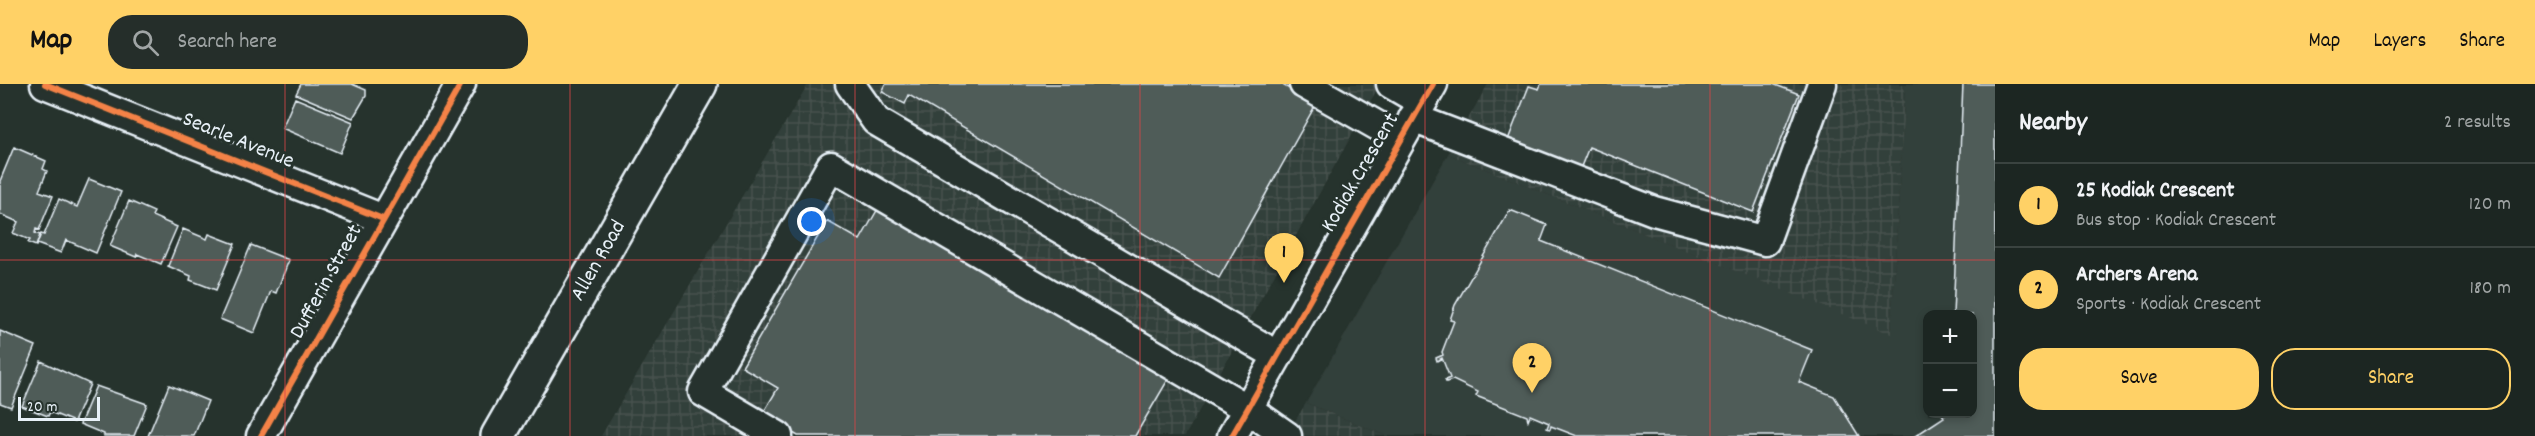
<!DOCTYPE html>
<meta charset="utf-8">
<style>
:root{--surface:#1c2622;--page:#252e2a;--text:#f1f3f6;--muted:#a0a5a5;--line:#3a4340;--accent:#ffd166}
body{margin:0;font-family:Dekko,sans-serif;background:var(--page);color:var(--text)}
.controls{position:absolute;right:18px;bottom:18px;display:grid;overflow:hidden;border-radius:12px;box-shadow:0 3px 9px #0003}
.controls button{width:54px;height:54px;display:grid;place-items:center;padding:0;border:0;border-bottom:2px solid var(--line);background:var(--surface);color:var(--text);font:30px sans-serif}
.scale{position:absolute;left:18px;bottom:15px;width:82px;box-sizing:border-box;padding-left:6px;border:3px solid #e8f1f8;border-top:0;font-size:16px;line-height:21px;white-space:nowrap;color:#e8f1f8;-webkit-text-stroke:4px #26332d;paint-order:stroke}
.you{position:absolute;left:812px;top:138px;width:21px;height:21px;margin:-15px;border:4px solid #fff;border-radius:50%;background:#1a73e8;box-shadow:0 0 0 9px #1a73e833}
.badge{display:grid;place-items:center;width:39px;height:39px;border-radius:50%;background:var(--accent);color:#111;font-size:20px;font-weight:700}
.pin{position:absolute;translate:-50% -50px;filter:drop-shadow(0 2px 3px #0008)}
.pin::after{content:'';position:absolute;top:32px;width:21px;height:18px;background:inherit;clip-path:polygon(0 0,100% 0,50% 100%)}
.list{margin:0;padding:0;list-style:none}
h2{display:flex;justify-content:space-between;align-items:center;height:78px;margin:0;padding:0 24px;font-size:26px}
h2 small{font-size:20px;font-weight:400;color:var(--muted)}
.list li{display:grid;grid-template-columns:39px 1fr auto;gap:18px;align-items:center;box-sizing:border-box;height:84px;padding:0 24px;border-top:2px solid var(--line)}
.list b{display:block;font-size:22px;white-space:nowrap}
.list p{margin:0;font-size:20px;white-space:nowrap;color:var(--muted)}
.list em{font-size:20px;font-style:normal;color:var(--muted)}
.actions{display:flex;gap:12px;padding:18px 24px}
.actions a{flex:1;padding:14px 0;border:2px solid var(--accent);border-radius:24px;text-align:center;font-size:21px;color:var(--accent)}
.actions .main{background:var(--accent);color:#111}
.icon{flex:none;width:33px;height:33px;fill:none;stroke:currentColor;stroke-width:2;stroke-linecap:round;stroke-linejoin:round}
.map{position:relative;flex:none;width:1995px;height:352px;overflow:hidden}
header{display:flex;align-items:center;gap:36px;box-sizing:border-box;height:84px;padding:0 30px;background:var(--accent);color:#111}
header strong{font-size:28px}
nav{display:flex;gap:33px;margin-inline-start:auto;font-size:21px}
.search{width:420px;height:54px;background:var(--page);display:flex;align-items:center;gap:15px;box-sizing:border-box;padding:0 21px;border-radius:24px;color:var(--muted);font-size:22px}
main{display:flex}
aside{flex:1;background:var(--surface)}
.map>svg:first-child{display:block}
.built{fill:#333f3a;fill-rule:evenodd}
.industrial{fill:url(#industrial-grid)}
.building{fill:#505c59;stroke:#e8f1f8;stroke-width:1.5}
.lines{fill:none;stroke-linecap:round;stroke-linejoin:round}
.minor-casing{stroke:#e8f1f8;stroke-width:33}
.major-casing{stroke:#e8f1f8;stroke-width:38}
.minor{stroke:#26332d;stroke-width:28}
.major{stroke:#26332d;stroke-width:33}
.cycleway-casing{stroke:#26332d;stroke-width:10}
.cycleway{stroke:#f48246;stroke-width:6}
.grid{fill:none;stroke:#d94647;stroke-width:1.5;stroke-opacity:0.55}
.labels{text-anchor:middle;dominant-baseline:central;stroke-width:6;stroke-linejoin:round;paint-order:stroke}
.street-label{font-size:22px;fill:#e8f1f8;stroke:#26332d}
</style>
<header>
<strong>Map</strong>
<div class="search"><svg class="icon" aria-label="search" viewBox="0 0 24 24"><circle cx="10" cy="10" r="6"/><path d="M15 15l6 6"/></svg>Search here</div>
<nav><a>Map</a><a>Layers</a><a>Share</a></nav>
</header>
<main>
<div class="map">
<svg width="1995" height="352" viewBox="0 0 1995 352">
<defs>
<pattern id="industrial-grid" width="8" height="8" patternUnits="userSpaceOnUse" patternTransform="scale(1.5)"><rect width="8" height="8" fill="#333f3a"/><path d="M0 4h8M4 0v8" fill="none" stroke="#47524e"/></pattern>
</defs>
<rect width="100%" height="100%" fill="#26332d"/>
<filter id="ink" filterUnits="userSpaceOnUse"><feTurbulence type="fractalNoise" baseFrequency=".0167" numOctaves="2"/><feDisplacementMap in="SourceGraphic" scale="12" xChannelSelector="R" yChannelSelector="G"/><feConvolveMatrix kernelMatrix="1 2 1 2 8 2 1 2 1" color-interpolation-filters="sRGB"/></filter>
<g filter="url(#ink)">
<!-- built -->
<path class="built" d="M1905,0H1995V352H1386L1306,319L1448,70L1891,249ZM1928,231H1972V330H1928Z"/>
<!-- industrial -->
<path class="industrial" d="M808,0H1380L1185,352H601Z
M1488,0H1905L1891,250L1448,70Z
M1306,319L1386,352H1286Z"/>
<!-- building -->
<path class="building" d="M301,0H352L366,6V12L353,34L296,10Z
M886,0H1281L1316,20L1219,194L909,11L905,20L882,8Z
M1541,0H1773L1799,10L1753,128L1589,63L1578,90L1506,61L1529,2L1539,5Z
M1963,0H1995V352H1915L1944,333L1942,330H1972V231H1953Z
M295,14L353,38L340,69L282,44Z
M14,63L46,77L43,85L47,87L39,107L53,112L39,146L36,145L35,149L40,151L36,162L28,159L30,156L13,149L18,138L0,130V97Z
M89,95L121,108L96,169L66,156L61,169L37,160L41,150L44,151L59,115L77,123Z
M129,117L154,128L152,132L177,143L161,180L137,170L136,173L110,162Z
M879,123L1169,294L1135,352H798L762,331L778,304L742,283L827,137L860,156Z
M1510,126L1547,141L1541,157L1812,266L1799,298L1834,312L1859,352H1577L1551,342L1550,345L1547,344L1549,339L1530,331L1528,336L1527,332L1476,312L1478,308L1453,296L1446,298L1445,296L1450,294L1442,274L1437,277L1436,274L1443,271L1442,268L1454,237L1450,236L1455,221Z
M183,145L207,155L209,150L235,160L216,206L190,196L191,192L168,182Z
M251,161L289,176L276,209L271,207L254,249L220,235Z
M0,247L36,262L11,323L0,319Z
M41,277L90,300L74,338L50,328L48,332L22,322Z
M169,301L208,317L194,352H148Z
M96,302L147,320L134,352H104V350L80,340Z"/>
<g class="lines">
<defs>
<path id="minor" d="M45,0L383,135
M850,0L876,37L1278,272
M1304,0L1401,55
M1391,0L1422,18
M1413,34L1654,127L1765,157L1822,0
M261,352L461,0
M778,352L703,308L831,82L1248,325L1287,352
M1232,352L1433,0"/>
<g id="major">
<path id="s1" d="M498,352L700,0"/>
</g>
</defs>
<!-- minor casing -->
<use href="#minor" class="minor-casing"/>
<!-- major casing -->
<use href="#major" class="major-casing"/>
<!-- minor -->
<use href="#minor" class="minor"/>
<!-- major -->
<use href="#major" class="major"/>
<defs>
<path id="cycleway" d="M45,0L383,135
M261,352L461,0
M1232,352L1433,0"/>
</defs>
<!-- cycleway casing -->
<use href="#cycleway" class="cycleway-casing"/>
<!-- cycleway -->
<use href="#cycleway" class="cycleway"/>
</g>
</g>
<!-- grid -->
<path class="grid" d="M285,0V352M570,0V352M855,0V352M1140,0V352M1425,0V352M1710,0V352M0,176H1995"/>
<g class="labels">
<!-- street labels -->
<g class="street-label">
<text transform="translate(238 57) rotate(22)">Searle Avenue</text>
<text transform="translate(1361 89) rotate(-60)">Kodiak Crescent</text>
<text stroke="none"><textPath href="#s1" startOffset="202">Allen Road</textPath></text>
<text transform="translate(327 198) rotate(-61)">Dufferin Street</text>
</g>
</g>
</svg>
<div class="controls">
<button>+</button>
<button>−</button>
</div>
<div class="scale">20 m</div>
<div class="you"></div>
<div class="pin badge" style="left:1284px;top:199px">1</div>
<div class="pin badge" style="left:1532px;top:309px">2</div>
</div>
<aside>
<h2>Nearby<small>2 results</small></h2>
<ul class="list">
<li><span class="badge">1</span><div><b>25 Kodiak Crescent</b><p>Bus stop · Kodiak Crescent</p></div><em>120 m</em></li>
<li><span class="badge">2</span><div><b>Archers Arena</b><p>Sports · Kodiak Crescent</p></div><em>180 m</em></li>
</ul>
<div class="actions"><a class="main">Save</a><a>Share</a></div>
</aside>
</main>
